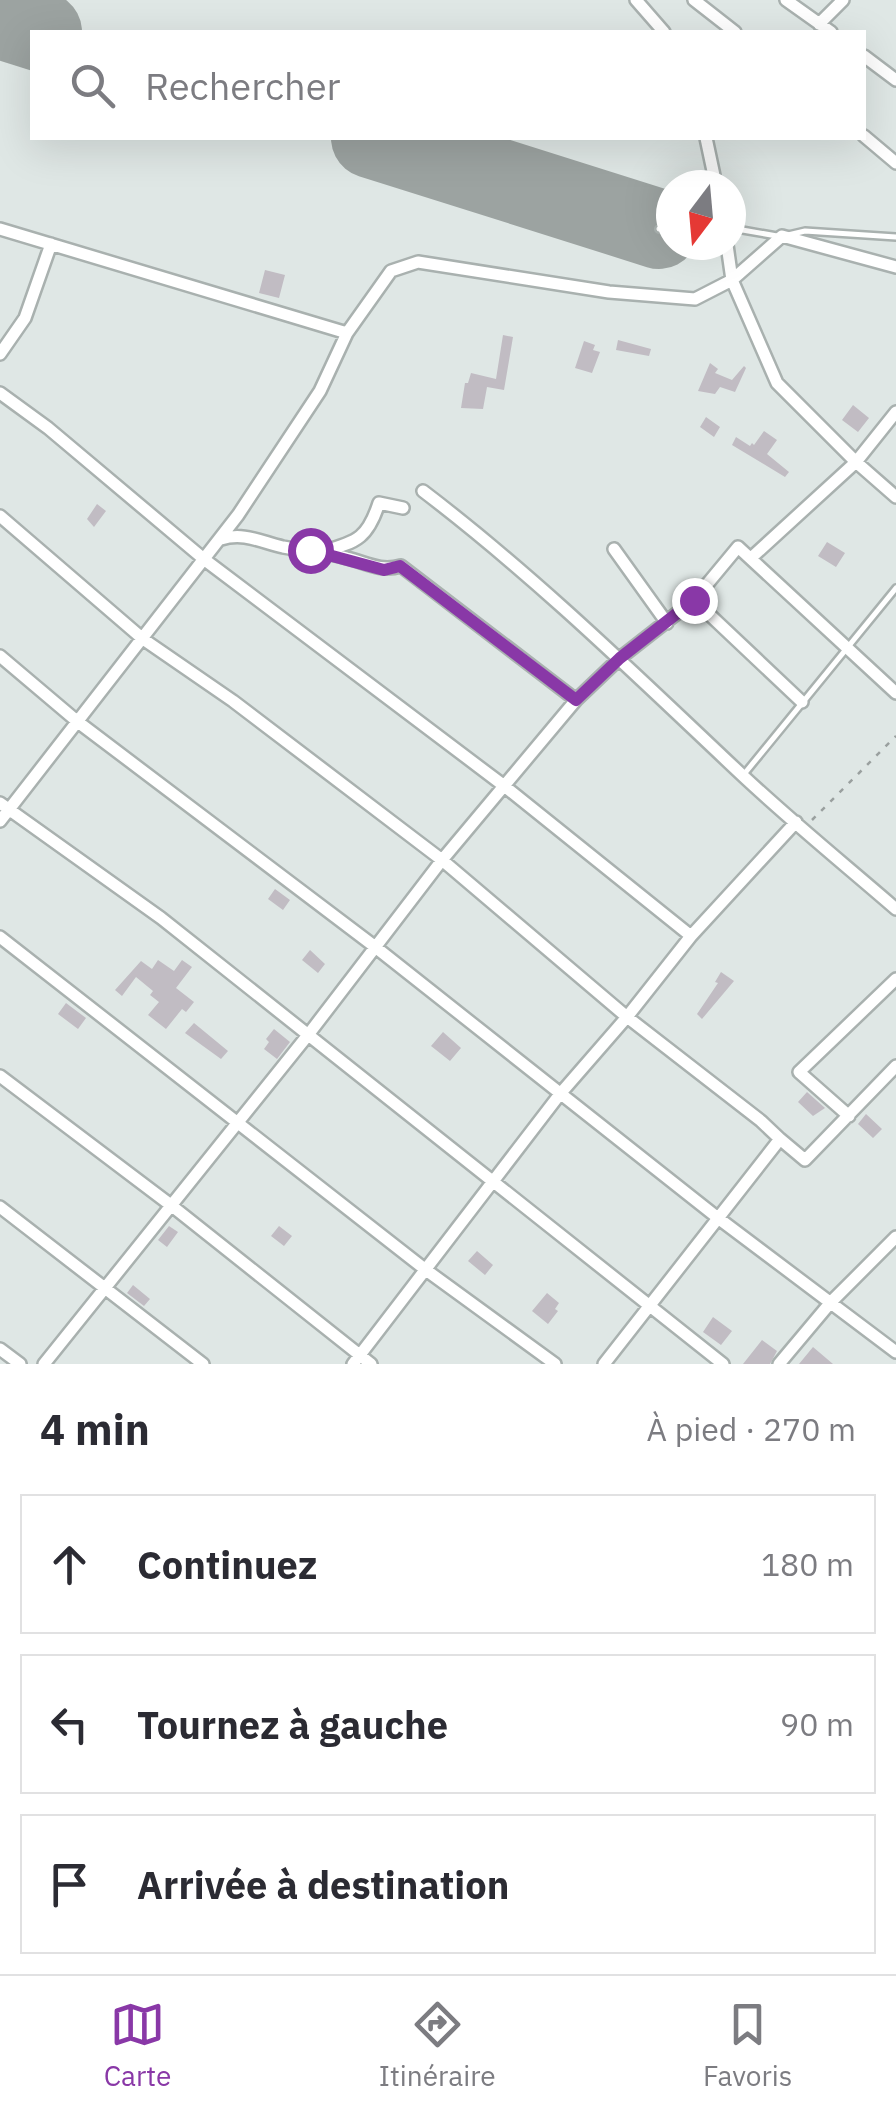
<!DOCTYPE html>
<html lang="fr">
<meta charset="utf-8">
<style>
:root{--surface:#fff;--page:#f2f2f3;--text:#2b2b33;--muted:#7c7c81;--line:#e1e1e2;--accent:#8938a7}
body{margin:0;font-family:"IBM Plex Sans",sans-serif;background:var(--page);color:var(--text)}
.compass{position:absolute;left:656px;top:170px;width:90px;height:90px;border-radius:50%;background:var(--surface);box-shadow:0 10px 40px #0002;rotate:196deg}
.stop{position:absolute;width:30px;height:30px;margin:-22px;border:8px solid #8938a7;border-radius:50%;background:#fff}
.stop.end{background:#8938a7;border-color:#fff;box-shadow:0 2px 10px #0008}
.list{margin:0;padding:0;list-style:none}
h2{display:flex;justify-content:space-between;align-items:center;height:130px;margin:0;padding:0 40px;font-size:42px}
h2 small{font-size:32px;font-weight:400;color:var(--muted)}
.list li{display:grid;grid-template-columns:65px 1fr auto;gap:30px;align-items:center;box-sizing:border-box;height:140px;margin:0 20px 20px;padding:0 20px;border:2px solid var(--line);border-radius:0px}
.list b{display:block;font-size:38px;white-space:nowrap}
.list em{font-size:32px;font-style:normal;color:var(--muted)}
.icon{flex:none;width:55px;height:55px;fill:none;stroke:currentColor;stroke-width:2;stroke-linecap:round;stroke-linejoin:round}
.map{position:relative;flex:none;width:896px;height:1364px;overflow:hidden}
.search{position:absolute;background:var(--surface);box-shadow:0 10px 40px #0002;left:30px;right:30px;top:30px;height:110px;display:flex;align-items:center;gap:25px;box-sizing:border-box;padding:0 35px;border-radius:0px;color:var(--muted);font-size:38px}
.sheet{height:610px;background:var(--surface)}
nav{display:flex;justify-content:space-around;align-items:center;box-sizing:border-box;height:140px;border-top:2px solid var(--line);background:var(--surface);font-size:28px;color:var(--muted)}
nav a{display:grid;justify-items:center;gap:5px}
nav .on{color:var(--accent)}
.map>svg:first-child{display:block}
.lines{fill:none;stroke-linecap:round;stroke-linejoin:round}
.runway{stroke:#9ca3a1;stroke-width:80}
.building{fill:#c1bcc3}
.service-casing{stroke:#a9b1af;stroke-width:10}
.minor-casing{stroke:#a9b1af;stroke-width:16}
.path{stroke:#9aa09f;stroke-width:2.5;stroke-dasharray:5 8;stroke-linecap:butt}
.service{stroke:#fff;stroke-width:5}
.minor{stroke:#fff;stroke-width:11}
.route{stroke:#8938a7;stroke-width:12}
</style>
<div class="map">
<svg width="896" height="1364" viewBox="0 0 896 1364">
<rect width="100%" height="100%" fill="#dfe7e5"/>
<g class="lines">
<!-- runway -->
<path class="runway" d="M0,19L42,32
M371,138L659,229"/>
</g>
<!-- building -->
<path class="building" d="M265,270L285,275L279,298L259,293Z
M503,335L513,337L504,390L487,387L483,409L461,408L465,383H468L471,373L496,379Z
M618,340L651,349L649,356L616,350Z
M584,341L595,345L593,350L600,352L592,373L575,368Z
M710,363L718,369L715,373L732,380L744,366L746,368L735,392L720,387L715,394L698,391Z
M853,405L869,418L858,432L842,420Z
M706,417L720,427L714,437L700,427Z
M764,431L777,440L767,454L789,472L785,477L732,445L736,437L750,446L752,443L754,445Z
M97,504L106,511L94,527L87,519Z
M827,542L845,553L836,567L818,556Z
M275,889L290,900L283,910L268,899Z
M310,950L325,964L318,973L302,960Z
M158,960L174,971L182,960L192,967L176,988L194,1002L186,1012L182,1009L166,1029L148,1015L159,1002L150,995L153,991L136,977L122,996L115,990L141,961L152,969Z
M721,972L734,981L702,1019L697,1014L718,983L715,982Z
M66,1003L86,1018L78,1029L58,1014Z
M194,1023L228,1051L221,1059L185,1033Z
M274,1029L290,1042L277,1059L264,1049L269,1042L266,1039Z
M443,1032L461,1048L450,1061L431,1046Z
M807,1092L825,1108L813,1116L798,1102Z
M866,1114L882,1129L873,1138L858,1124Z
M169,1226L178,1232L167,1247L158,1240Z
M279,1226L292,1236L284,1246L271,1236Z
M477,1251L493,1265L485,1275L468,1261Z
M133,1285L150,1299L144,1306L127,1293Z
M547,1293L559,1303L555,1309L558,1311L548,1324L532,1311Z
M713,1317L732,1331L721,1345L703,1332Z
M762,1340L777,1351L770,1364H743Z
M813,1347L833,1364H799Z"/>
<g class="lines">
<defs>
<path id="service" d="M731,228L777,236
M659,229L671,226
M788,235L805,231L896,237
M745,773L896,588"/>
<path id="minor" d="M636,0L664,32
M694,0L735,32
M786,0L831,32
M819,24L843,0
M864,56L896,80
M864,136L896,163
M706,138L716,185
M0,229L347,333
M727,245L732,280L777,383L856,462L896,497
M0,354L25,318L51,244
M0,393L48,428L205,560L503,785L691,936
M423,491C536,577 638,677 741,774C791,821 844,864 896,909
M0,516L143,639L233,701L442,860L627,1017L761,1121L780,1139
M221,539C244,532 261,542 283,547C304,551 326,552 347,558C367,563 380,572 401,566L576,700
M614,549L667,623
M324,551C358,542 368,537 379,503L403,508
M751,558L856,462L896,412
M694,600L802,702
M0,656L78,722L374,946L718,1218L896,1352
M0,803L161,918L723,1364
M0,821L238,515L320,391L347,333L391,271L418,262L609,292L695,299L732,280L782,236L896,267
M0,937L426,1270L555,1364
M0,1076L172,1206L371,1364
M849,1116L799,1072L896,979
M0,1207L203,1364
M0,1349L20,1364
M44,1364L308,1035L442,860L576,700L620,658L694,600L738,547L896,693
M353,1364L560,1094L627,1017L691,936L796,822
M604,1364L780,1139L805,1160L896,1066
M779,1364L831,1302L896,1237"/>
</defs>
<!-- service casing -->
<use href="#service" class="service-casing"/>
<!-- minor casing -->
<use href="#minor" class="minor-casing"/>
<!-- path -->
<path class="path" d="M812,820L896,736"/>
<!-- service -->
<use href="#service" class="service"/>
<!-- minor -->
<use href="#minor" class="minor"/>
</g>
<g class="lines">
<!-- route -->
<path class="route" d="M310,550L384,570L400,566L576,700L620,658L694,600"/>
</g>
</svg>
<svg class="compass" viewBox="-18 -18 36 36"><path d="M0-13l5 13h-10z" fill="#e53935"/><path d="M0 13l5-13h-10z" fill="#7c7c81"/></svg>
<div class="stop" style="left:310px;top:550px"></div>
<div class="stop end" style="left:694px;top:600px"></div>
<div class="search"><svg class="icon" aria-label="search" viewBox="0 0 24 24"><circle cx="10" cy="10" r="6"/><path d="M15 15l6 6"/></svg>Rechercher</div>
</div>
<section class="sheet">
<h2>4 min<small>À pied · 270 m</small></h2>
<ul class="list">
<li><svg class="icon" aria-label="ahead" viewBox="0 0 24 24"><path d="M12 20V5M6 11l6-6 6 6"/></svg><div><b>Continuez</b></div><em>180 m</em></li>
<li><svg class="icon" aria-label="left" viewBox="0 0 24 24"><path d="M17 20v-9H6M10 6l-5 5 5 5"/></svg><div><b>Tournez à gauche</b></div><em>90 m</em></li>
<li><svg class="icon" aria-label="arrive" viewBox="0 0 24 24"><path d="M6 21V4h12l-3 4 3 4H6"/></svg><div><b>Arrivée à destination</b></div></li>
</ul>
</section>
<nav>
<a class="on"><svg class="icon" aria-label="map" viewBox="0 0 24 24"><path d="M3 6l6-2 6 2 6-2v14l-6 2-6-2-6 2zM9 4v14M15 6v14"/></svg>Carte</a>
<a><svg class="icon" aria-label="directions" viewBox="0 0 24 24"><path d="M12 3l9 9-9 9-9-9zM9 14v-3h6M13 9l2 2-2 2"/></svg>Itinéraire</a>
<a><svg class="icon" aria-label="saved" viewBox="0 0 24 24"><path d="M7 4h10v16l-5-4-5 4z"/></svg>Favoris</a>
</nav>
